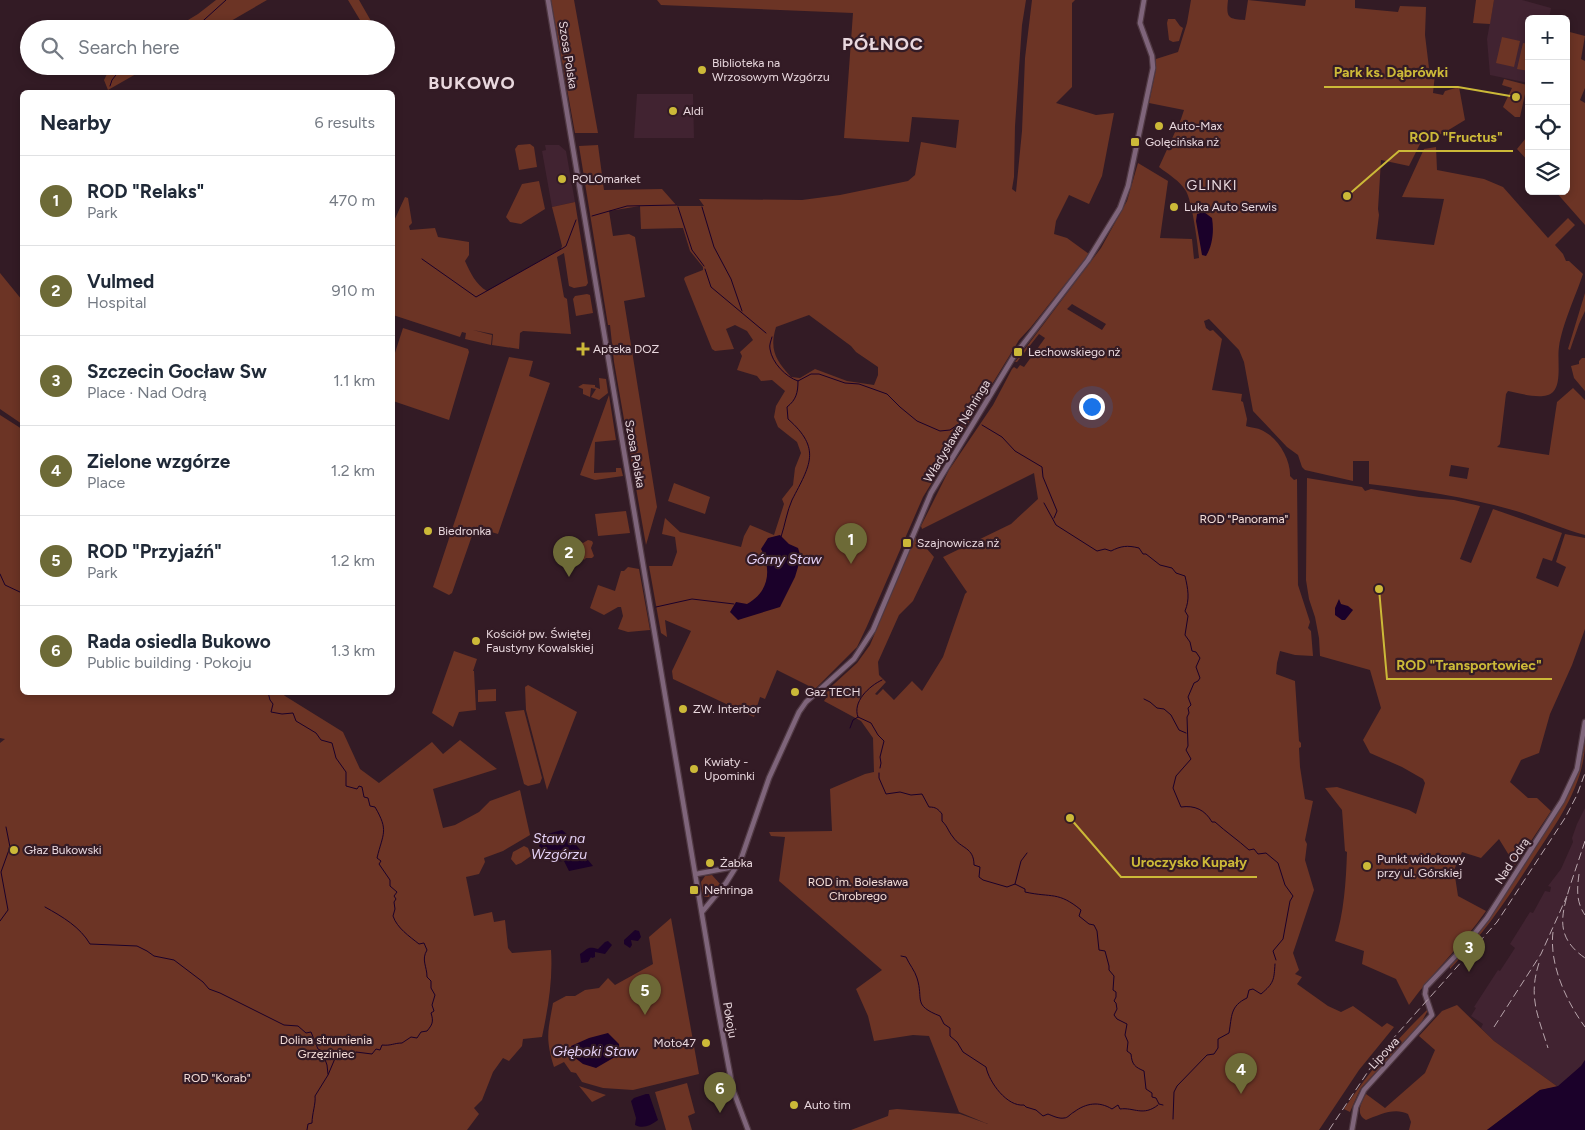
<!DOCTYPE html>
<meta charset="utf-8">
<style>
:root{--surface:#fff;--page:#f2f2f3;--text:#1f2937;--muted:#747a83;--line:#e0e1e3;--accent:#6d6a37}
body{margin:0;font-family:Figtree,sans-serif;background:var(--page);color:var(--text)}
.controls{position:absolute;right:15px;top:15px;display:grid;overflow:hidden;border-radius:8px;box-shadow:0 2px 8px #0003}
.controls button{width:45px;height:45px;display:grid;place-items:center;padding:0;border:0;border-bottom:1px solid var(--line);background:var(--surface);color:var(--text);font:25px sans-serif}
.you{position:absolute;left:1091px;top:406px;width:18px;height:18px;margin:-12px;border:4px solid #fff;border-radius:50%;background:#1a73e8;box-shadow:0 0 0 8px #1a73e833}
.badge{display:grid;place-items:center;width:32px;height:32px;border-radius:50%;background:var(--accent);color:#fff;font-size:16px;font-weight:700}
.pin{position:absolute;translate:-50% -41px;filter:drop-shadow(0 1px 2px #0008)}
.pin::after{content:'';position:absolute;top:26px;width:18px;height:15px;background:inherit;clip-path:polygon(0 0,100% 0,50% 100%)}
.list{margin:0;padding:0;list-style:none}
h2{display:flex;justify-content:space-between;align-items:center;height:65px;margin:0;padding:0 20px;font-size:21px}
h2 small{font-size:16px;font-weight:400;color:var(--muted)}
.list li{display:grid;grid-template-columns:32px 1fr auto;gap:15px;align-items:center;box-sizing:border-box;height:90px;padding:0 20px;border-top:1px solid var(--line)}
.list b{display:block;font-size:19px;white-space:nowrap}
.list p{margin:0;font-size:16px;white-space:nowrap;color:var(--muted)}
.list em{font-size:16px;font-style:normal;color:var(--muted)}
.icon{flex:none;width:28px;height:28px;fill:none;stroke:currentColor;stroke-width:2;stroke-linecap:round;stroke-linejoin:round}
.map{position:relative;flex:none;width:1585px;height:1130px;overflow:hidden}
.search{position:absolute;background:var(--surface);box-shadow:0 2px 8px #0003;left:20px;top:20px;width:375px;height:55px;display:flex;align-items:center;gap:12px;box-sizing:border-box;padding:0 18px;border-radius:28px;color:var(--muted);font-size:19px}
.panel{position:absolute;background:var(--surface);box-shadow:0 2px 8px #0003;left:20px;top:90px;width:375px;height:605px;border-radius:8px}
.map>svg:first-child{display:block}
.built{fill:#412331}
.green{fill:#6c3425;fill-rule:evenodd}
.water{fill:#1b012a}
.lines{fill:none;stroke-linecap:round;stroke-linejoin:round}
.stream{stroke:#1b012a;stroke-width:1}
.tertiary-casing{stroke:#503943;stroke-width:7}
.tertiary{stroke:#7f657b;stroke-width:4.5}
.rail{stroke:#b8a5ac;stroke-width:1;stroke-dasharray:8 4;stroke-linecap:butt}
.poi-dot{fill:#ccb938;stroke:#331b25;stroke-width:2}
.labels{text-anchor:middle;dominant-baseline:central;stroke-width:4.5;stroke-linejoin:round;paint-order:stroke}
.street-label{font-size:12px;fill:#e9d8de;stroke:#331b25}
.poi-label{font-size:12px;fill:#e9d8de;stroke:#331b25;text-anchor:start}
.park-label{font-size:12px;fill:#f5ded8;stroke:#331b25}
.neighbourhood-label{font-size:14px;letter-spacing:1px;fill:#e9d8de;stroke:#331b25}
.water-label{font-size:14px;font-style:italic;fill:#e4d1f5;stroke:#331b25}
.district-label{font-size:18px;font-weight:bold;letter-spacing:1px;fill:#e9d8de;stroke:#331b25}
.leader{fill:none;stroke:#ccb938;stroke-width:2}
.callout-dot{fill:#ccb938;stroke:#331b25;stroke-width:2}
.callout-label{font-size:14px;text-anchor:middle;font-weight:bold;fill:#ccb938;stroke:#331b25;stroke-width:4.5;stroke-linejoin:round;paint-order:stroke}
</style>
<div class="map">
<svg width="1585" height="1130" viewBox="0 0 1585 1130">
<rect width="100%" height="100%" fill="#331b25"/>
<!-- built -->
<path class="built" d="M1494,0H1522L1551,8L1549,19H1529V83L1490,75L1487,39Z
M637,94H693L694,138H634Z
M545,145H559L566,151L575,202L552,207L542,151L546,150Z
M1585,808V1060L1581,1066L1558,1087L1494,1041L1481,1028L1483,1024L1471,1016L1476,1008L1474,1007L1498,970L1500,971L1515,948L1510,944L1530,912L1533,913L1545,891L1550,892L1551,887L1548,886L1561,869L1573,842L1572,838L1577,824Z"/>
<!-- green -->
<path class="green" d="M216,0H267L217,29H173L198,14Z
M348,0H359L371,21L360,20Z
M551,0H574L598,133H575Z
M657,0H1026L1022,25L1015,126L1014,177L1012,189L1016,192L1022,131L1025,58L1032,0H1075L1072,3V87L1056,103L1096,115L1114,113L1102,176L1089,204L1069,195L1056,221L1054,234L1067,238L1089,254L1031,327L1019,340L923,497L867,626L857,647L815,689L777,670L765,699L760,697L754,717L673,679L672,671L691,631L665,620L667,637L661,633L649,566H672L677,552L675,537L662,534L665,518L680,532L741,547L744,536L750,525L774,535L784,504L782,499L793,485L795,468L801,453L797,442L778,427L774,417L776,406L785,391L772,380L761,381L757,376L737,370L742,356L740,352L753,340L747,331L735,325L726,329L734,349L715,351L712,349L684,279L685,277L703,270V267L690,251L683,228L641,229L640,206L609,211L613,236L629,234L635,237L645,297L624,301L657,507L646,545L614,362L610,325H608L579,146L598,145L604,190L662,189L677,206H704L699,199L802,200L840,195L908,181L915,175L921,142L956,148L959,120L912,117L909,142L844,138L853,13L661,5ZM809,315L851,346L856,352L878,367V375L874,385L847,381L815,369L800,378L791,377C776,360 769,350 776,327Z
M1191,0H1228C1226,18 1228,19 1245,20L1248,0L1305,6L1306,0H1355V8L1398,12L1400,6L1426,7L1425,35L1429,68L1438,72L1435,74L1433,93L1443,95L1445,91L1459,87L1465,120L1442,134L1423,138L1409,166L1381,160L1378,209L1379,215L1376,239L1434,245L1444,199L1402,197L1424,149L1436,147L1437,170L1484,179L1503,187L1548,238L1568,218L1575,225L1555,245L1563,254L1566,261H1569L1583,274C1576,295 1562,325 1559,347C1557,359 1562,383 1553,392C1544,401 1519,393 1508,391L1506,394L1500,444L1497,447L1549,455L1557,402L1573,388L1585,400V535C1561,529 1539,518 1516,511C1468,497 1419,490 1369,484V461H1353V481L1305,470L1302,467L1298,455L1287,447L1253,411L1244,362L1239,350L1209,319L1204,321L1206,328L1210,331L1213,330L1222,339L1212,390L1242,394L1241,401L1243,402L1247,419L1246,426C1252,428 1260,428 1265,432C1279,439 1291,461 1290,476L1294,480L1297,479L1298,585L1310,622L1308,628L1311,631L1313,656L1295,655L1280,651L1277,663L1276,674L1295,681L1299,741L1301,743V747L1299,748L1300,767L1305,799L1313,801L1305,840L1307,844L1305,860L1314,890L1293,953L1299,970L1295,974L1302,977L1297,984L1328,1006L1341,1012L1353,1006L1382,1027L1387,1023L1394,1027L1359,1070L1319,1130H851L888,1116L889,1110L897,1109L960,1114L988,1124L959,1112L929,1036L913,1035L874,1041L868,1016L856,989L882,970L779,881L785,837L771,836L769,832L832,831L830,789L865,774L874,772L873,738L861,721L824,701L826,698L823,694L857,663L870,645L915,538L921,542L934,557L913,601L899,615L878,662L879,675L886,682L875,694L877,695L883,689L894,700L912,681L922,691L943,657L965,594L967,592L943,557L1011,524L1038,499L1034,473L922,529L921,526L949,470L993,405L1012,369L1014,367L1017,369L1020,365L1024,367L1045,338L1039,334L1017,362H1015L1101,248L1127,201L1138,163L1168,181L1160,238L1192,239L1194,259L1199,258C1198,245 1192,201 1186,191C1180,181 1168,174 1159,167L1181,119L1184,110L1149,103L1156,69V59L1178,52L1187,23ZM1072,304L1106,324L1102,330L1067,309ZM1451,465L1469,468L1467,479L1449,476Z
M1476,0H1494L1490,24L1473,23Z
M1168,19H1175L1180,26L1183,28L1179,41L1173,42L1169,40L1167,23Z
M1566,31L1585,36L1581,59L1585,61V88L1580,100L1585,103V225L1555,191H1566Z
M1502,37L1520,41L1514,67L1496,63Z
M1523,43L1529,44V71L1517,69Z
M111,66H150L108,90L104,80Z
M1504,79L1527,85L1520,117H1515L1503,107L1512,88L1502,85Z
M1529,102V162L1517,149L1526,138L1525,135L1528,129Z
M530,144L534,147L537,167L519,170L515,149L518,145Z
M539,181L545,209L521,224L510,222L506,217L522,184Z
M405,197L408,198L412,223L409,226L410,230L435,228L438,237L469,242V255L465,261C470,272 476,285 487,291L561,249L562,246L552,207L575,202L588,283L586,286L574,288L569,286L564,253L557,257L564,297L567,299L571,334L523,331L520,333L519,349L492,345L493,334L473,330L492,335L491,345L465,339L466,333L462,332L460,337L393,315L392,231H395L394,224L393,223Z
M0,273L22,300V424L0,409Z
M1585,293V311L1579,324L1570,350L1568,349Z
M587,294L590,295L593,313L576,316L573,299L575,296Z
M403,328L468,349L469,352L449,420L393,401V359Z
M509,357L533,361L529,376L550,383L498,534L475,527L452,593L449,595L433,587Z
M1582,358H1585V391L1574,378L1571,366L1579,364V361Z
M599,378L606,379L608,393L599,400L591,397L596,389L591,388L590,397L583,394V389L578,387L583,384L595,385V387L600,389Z
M609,395L616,440L595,442L594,473L616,472V468H621L623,476L595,480L580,475Z
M0,415L22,429V692L282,693L285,696L343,732L360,769L379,783L432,742L443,754L460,740L497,769L433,789L443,828L455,825L479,812L490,801L520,790L530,835L503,851L484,858L485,862L479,874L466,877L474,916L492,912L494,922L505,920L508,948L512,953L551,950C553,980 548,1008 542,1037L523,1039L522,1046L509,1061L503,1058L493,1072L482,1100L474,1108L479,1114L467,1130H0V743L5,739L0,738Z
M1307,478L1362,487L1365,491L1371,489L1419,497L1454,500L1480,506L1460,559L1471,563L1493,509L1562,533L1552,561L1543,558L1536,578L1558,587L1566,567L1556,562L1565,534L1585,538V629L1572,665L1550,714L1539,753L1521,760L1510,782L1528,798H1537L1551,811L1515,865L1499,839L1481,858L1462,852L1454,870L1458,896L1486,911C1463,944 1433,972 1409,1005L1396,979L1362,964L1364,951L1335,941C1344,913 1346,882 1347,852L1345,851L1342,810L1325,788L1337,787L1409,810L1416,814L1425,783L1423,779L1402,767L1370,753L1363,740L1381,708L1370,670L1320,656L1319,638L1315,617L1309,599L1306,580Z
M674,483L710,497L705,514L668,501Z
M626,511L630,533L598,536L595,514Z
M569,539L574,541L578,540L583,543L588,540L592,541L593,543L591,548L594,556L592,558H586L584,560L581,557L576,559L567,556L568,555H572L573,553L577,555L580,553V548L566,543Z
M628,567L639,569L650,630L628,632L618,629L623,616L621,607H618L604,615L590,608L598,585L615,591L621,571H624Z
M454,651L477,659L473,671H474L476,710L459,712L453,727L432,713Z
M528,685L577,712L547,790L526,710L525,687Z
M496,689V701L478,702V690Z
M524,710L542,778L540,783L528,786L524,784L505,712Z
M1585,741C1585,786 1555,825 1531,862C1506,901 1483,935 1450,969V967C1484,928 1510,889 1537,845C1558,812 1581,781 1585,741Z
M524,846L528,848L531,856L521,863L516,865L511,859L513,852Z
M712,875L720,884L709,897H705L703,895L701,882L705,876Z
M671,918L699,1074L633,1090L603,1088L582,1082L576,1073L571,1072L564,1062L554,1067C545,1038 548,1031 553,1003L566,996H575L585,990L599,988L608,978L615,985L653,964L649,937Z
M1457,1005L1494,1041L1558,1087L1540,1090L1487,1130H1409L1411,1122L1408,1114C1394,1107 1379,1115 1366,1120C1355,1114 1361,1103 1366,1094L1385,1108L1425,1073L1435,1050L1419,1036L1442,1011Z
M1427,1010V1012L1421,1023L1361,1088L1357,1096L1350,1112L1344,1109C1368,1073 1396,1040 1427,1010Z
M687,1083L695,1113L688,1116L692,1130H666L655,1092Z
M579,1086L606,1095L592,1102Z"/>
<!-- water -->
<path class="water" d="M1204,212L1212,218C1214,230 1213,245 1206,256L1202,255L1196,221L1197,214Z
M780,535L789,544L798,548L801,557L795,577L780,607L738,620L730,612L736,602L747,604C769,592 772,570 761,549L768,538Z
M1339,599L1341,604L1348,606L1353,610L1345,620H1342L1335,615V608Z
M562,830C572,837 584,856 593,866L569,871L564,861L550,862L547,856H541L538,839L540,836Z
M635,930L639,931L641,937L638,941L631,940L632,945L630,948L624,944V940Z
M608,941L612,945L605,954L595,952V957L592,958L591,957L588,962L581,963L580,954C588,949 587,946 598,949L605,942Z
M608,1033L619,1044L620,1054L596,1068L583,1064L574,1057L571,1046L589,1038Z
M1585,1060V1130H1487L1540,1090L1558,1086L1581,1066Z
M646,1094H649L658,1120C650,1126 643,1129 635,1125L636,1118L631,1101L634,1098Z"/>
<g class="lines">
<!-- stream -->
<path class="stream" d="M194,29L226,0
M110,86L112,80L123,66
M678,207L692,250L704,266
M702,207L714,247L731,279L742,311
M592,216L627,206L676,205
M422,259L476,297L563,248L566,246L576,220
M705,269L711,287L766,333
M772,337C771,341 769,345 770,349C772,363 786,377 798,381L811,374H819L845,383L859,384L887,394L900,407L917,421L940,431L950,430L962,422
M982,425L1002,437L1015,451L1042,467L1043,477L1057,511L1054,518
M1044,503L1056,525L1097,551L1105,549L1111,551C1121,546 1127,545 1139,548L1143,554H1146L1160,565L1172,568L1176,573L1185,576C1188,589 1190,599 1185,611L1188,616L1185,635L1190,642L1192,651L1196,652L1200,658L1196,667L1200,678L1198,681L1194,683L1188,697L1191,705L1188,708L1189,713L1187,717L1188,746L1186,750L1191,759L1176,776L1173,788L1181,807C1195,805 1205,810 1212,822H1215C1226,832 1238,840 1249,850L1254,849L1258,854L1266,853L1278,863L1285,885L1293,896L1290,901L1283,939L1273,951L1276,960
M781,537C785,525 787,511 792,500C810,465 822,449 788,419L787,407C796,400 798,393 798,381
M0,574L5,585L22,593
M656,607L692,599L734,604
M268,692L270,700L273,704L271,712L282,714L293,713L296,721L316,733L321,740L332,743L336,758L346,772V786L357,789L359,786L362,787L364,797L368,798L370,806L375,807C389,831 383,833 377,858L381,861L379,864L390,880V886L397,892L394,896L396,899L394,902L395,909L393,916C397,928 409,936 419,944L424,943L427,950C421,960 427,966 427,977L431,981V988L435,995L432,1005L434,1011L431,1013C434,1022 432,1025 427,1031L421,1032L417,1038L411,1037L402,1043C394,1043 391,1046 382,1045L380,1050L376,1049L372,1054L356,1052L353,1057L345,1054L336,1056L328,1075L315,1096C316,1103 312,1114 312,1123L308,1124L307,1130
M1144,699L1150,702L1157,708L1164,709L1171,715L1179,730L1186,733
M858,717C852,702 869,686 882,680
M850,728L853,720L858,717L871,723L878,735L884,741L880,757L881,763L880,768
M879,773V778L886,794L900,792L911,795L922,794L929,807C936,807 938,809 942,814V821C948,827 948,831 953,837C961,849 974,847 974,865L980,867L979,877L983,880L1007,887L1015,884L1025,889V892C1052,898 1058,891 1081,910L1079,916L1089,924L1094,925L1097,931L1099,950L1105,951L1109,966V970L1114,976L1113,990L1116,992V997L1114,1001L1116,1003L1117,1009L1114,1015L1117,1019L1127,1024L1125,1035L1128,1042L1127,1051L1131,1054C1132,1065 1135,1067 1144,1071L1146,1089L1152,1093V1097L1156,1098L1159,1104L1163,1105
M1015,884L1021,861L1027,853
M45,907C63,917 80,927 90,944L137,946L147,951L154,956L174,960L203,982L209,989L220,993L284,1025L298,1026L306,1033L311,1032L318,1049L322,1051L327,1065L328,1074
M0,921L8,910L1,872L10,847L6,827
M901,956L906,957C909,964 915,971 917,978C924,1000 912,1005 940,1016L944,1024L950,1028V1036L957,1042L963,1052L986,1067C989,1082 1007,1107 1024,1105L1026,1107L1036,1110L1043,1116L1048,1114C1053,1116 1059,1119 1064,1118C1068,1118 1070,1114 1074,1112C1086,1103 1099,1101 1112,1109L1118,1105L1120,1109C1134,1107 1143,1117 1158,1105
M1173,1119L1174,1092L1177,1086L1207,1055L1214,1054L1218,1048V1039L1229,1033C1232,1016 1230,1006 1247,998L1249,990L1253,989L1261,994C1274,983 1274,980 1275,964"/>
<defs>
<path id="tertiary" d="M548,0L717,1004L733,1090L748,1130
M696,874L728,868L737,865
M702,912L726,883L741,859L769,778L799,712L806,702L854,659L873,630L931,493L1014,356L1088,260L1120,208L1128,186L1153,68L1152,56L1140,23L1144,0
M1352,1130L1356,1107L1364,1090L1432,1015L1425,994L1426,987L1464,947L1487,918L1562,801L1577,769L1585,722"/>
</defs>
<!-- tertiary casing -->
<use href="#tertiary" class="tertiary-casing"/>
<!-- tertiary -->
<use href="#tertiary" class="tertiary"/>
<!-- rail -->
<path class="rail" d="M1585,841C1580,856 1575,871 1570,886C1561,916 1555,937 1585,958
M1579,874C1577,889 1576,902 1585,915
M1553,932C1549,964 1566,1001 1585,1027
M1539,963C1528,997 1538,1016 1548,1048
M1494,1027L1541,954L1567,896
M1329,1130L1381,1052L1497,922L1565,818L1577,795L1585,773"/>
</g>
<!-- markers -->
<g class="poi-dot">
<circle cx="702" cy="70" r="5"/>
<circle cx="673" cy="111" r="5"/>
<circle cx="1159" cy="126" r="5"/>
<rect x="1130" y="137" width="10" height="10" rx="2.5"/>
<circle cx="562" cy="179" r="5"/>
<circle cx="1174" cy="207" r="5"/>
<path d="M580.5 341.5h5v5h5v5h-5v5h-5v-5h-5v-5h5z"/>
<rect x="1013" y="347" width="10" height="10" rx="2.5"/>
<circle cx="428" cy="531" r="5"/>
<rect x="902" y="538" width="10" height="10" rx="2.5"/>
<circle cx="476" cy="641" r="5"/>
<circle cx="795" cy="692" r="5"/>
<circle cx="683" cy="709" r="5"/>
<circle cx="694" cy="769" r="5"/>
<circle cx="14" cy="850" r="5"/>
<circle cx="710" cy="863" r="5"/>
<circle cx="1367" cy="866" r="5"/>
<rect x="689" y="885" width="10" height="10" rx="2.5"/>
<circle cx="706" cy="1043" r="5"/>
<circle cx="794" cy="1105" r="5"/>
</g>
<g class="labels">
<!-- street labels -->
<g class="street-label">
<text transform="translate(568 55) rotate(81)">Szosa Polska</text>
<text transform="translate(957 431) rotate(-59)">Władysława Nehringa</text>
<text transform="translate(635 454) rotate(80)">Szosa Polska</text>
<text transform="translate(1512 861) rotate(-57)">Nad Odrą</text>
<text transform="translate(730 1020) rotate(80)">Pokoju</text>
<text transform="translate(1384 1053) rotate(-47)">Lipowa</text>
</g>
<!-- poi labels -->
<g class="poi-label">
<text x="712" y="63">Biblioteka na<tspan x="712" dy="14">Wrzosowym Wzgórzu</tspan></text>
<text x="683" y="111">Aldi</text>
<text x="1169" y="126">Auto-Max</text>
<text x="1145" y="142">Golęcińska nż</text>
<text x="572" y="179">POLOmarket</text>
<text x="1184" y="207">Luka Auto Serwis</text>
<text x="593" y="349">Apteka DOZ</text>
<text x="1028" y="352">Lechowskiego nż</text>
<text x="438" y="531">Biedronka</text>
<text x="917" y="543">Szajnowicza nż</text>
<text x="486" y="634">Kościół pw. Świętej<tspan x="486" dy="14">Faustyny Kowalskiej</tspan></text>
<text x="805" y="692">Gaz TECH</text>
<text x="693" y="709">ZW. Interbor</text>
<text x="704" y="762">Kwiaty -<tspan x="704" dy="14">Upominki</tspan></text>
<text x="24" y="850">Głaz Bukowski</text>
<text x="1377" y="859">Punkt widokowy<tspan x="1377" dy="14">przy ul. Górskiej</tspan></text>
<text x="720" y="863">Żabka</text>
<text x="704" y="890">Nehringa</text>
<text x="696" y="1043" text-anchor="end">Moto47</text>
<text x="804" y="1105">Auto tim</text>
</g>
<!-- park labels -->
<g class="park-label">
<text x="1244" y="519">ROD "Panorama"</text>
<text x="858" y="882">ROD im. Bolesława<tspan x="858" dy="14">Chrobrego</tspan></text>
<text x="326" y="1040">Dolina strumienia<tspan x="326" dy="14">Grzęziniec</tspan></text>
<text x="217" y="1078">ROD "Korab"</text>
</g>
<!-- neighbourhood labels -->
<g class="neighbourhood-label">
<text x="1212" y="185">GLINKI</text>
</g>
<!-- water labels -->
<g class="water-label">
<text x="784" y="559">Górny Staw</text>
<text x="559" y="838">Staw na<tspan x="559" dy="16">Wzgórzu</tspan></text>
<text x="595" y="1051">Głęboki Staw</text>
</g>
<!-- district labels -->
<g class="district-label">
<text x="883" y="44">PÓŁNOC</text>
<text x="472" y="83">BUKOWO</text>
</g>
</g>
<!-- callouts -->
<path class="leader" d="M1516 97L1458 87H1324M1347 196L1399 151H1513M1379 589L1387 679H1552M1070 818L1121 877H1257"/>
<g class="callout-dot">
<circle cx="1516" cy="97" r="5"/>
<circle cx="1347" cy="196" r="5"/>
<circle cx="1379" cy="589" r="5"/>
<circle cx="1070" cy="818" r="5"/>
</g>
<g class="callout-label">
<text x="1391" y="77">Park ks. Dąbrówki</text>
<text x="1456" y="142">ROD "Fructus"</text>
<text x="1469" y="670">ROD "Transportowiec"</text>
<text x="1189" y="867">Uroczysko Kupały</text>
</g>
</svg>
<div class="controls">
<button>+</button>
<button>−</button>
<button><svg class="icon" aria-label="locate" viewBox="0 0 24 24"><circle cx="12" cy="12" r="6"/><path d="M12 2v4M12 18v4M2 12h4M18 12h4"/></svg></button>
<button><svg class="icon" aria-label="layers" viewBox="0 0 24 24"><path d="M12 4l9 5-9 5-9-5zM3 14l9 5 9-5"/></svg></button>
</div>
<div class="you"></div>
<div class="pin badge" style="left:851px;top:564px">1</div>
<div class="pin badge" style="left:569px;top:577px">2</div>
<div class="pin badge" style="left:1469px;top:972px">3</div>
<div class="pin badge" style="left:1241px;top:1094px">4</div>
<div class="pin badge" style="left:645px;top:1015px">5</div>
<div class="pin badge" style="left:720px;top:1113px">6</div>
<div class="search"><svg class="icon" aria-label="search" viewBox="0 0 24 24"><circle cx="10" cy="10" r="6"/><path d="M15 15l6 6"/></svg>Search here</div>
<section class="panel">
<h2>Nearby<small>6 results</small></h2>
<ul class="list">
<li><span class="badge">1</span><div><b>ROD &quot;Relaks&quot;</b><p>Park</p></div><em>470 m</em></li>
<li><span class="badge">2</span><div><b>Vulmed</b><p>Hospital</p></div><em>910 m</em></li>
<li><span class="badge">3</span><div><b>Szczecin Gocław Sw</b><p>Place · Nad Odrą</p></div><em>1.1 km</em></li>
<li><span class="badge">4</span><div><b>Zielone wzgórze</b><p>Place</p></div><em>1.2 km</em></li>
<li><span class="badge">5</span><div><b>ROD &quot;Przyjaźń&quot;</b><p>Park</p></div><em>1.2 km</em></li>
<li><span class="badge">6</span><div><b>Rada osiedla Bukowo</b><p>Public building · Pokoju</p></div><em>1.3 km</em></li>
</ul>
</section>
</div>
